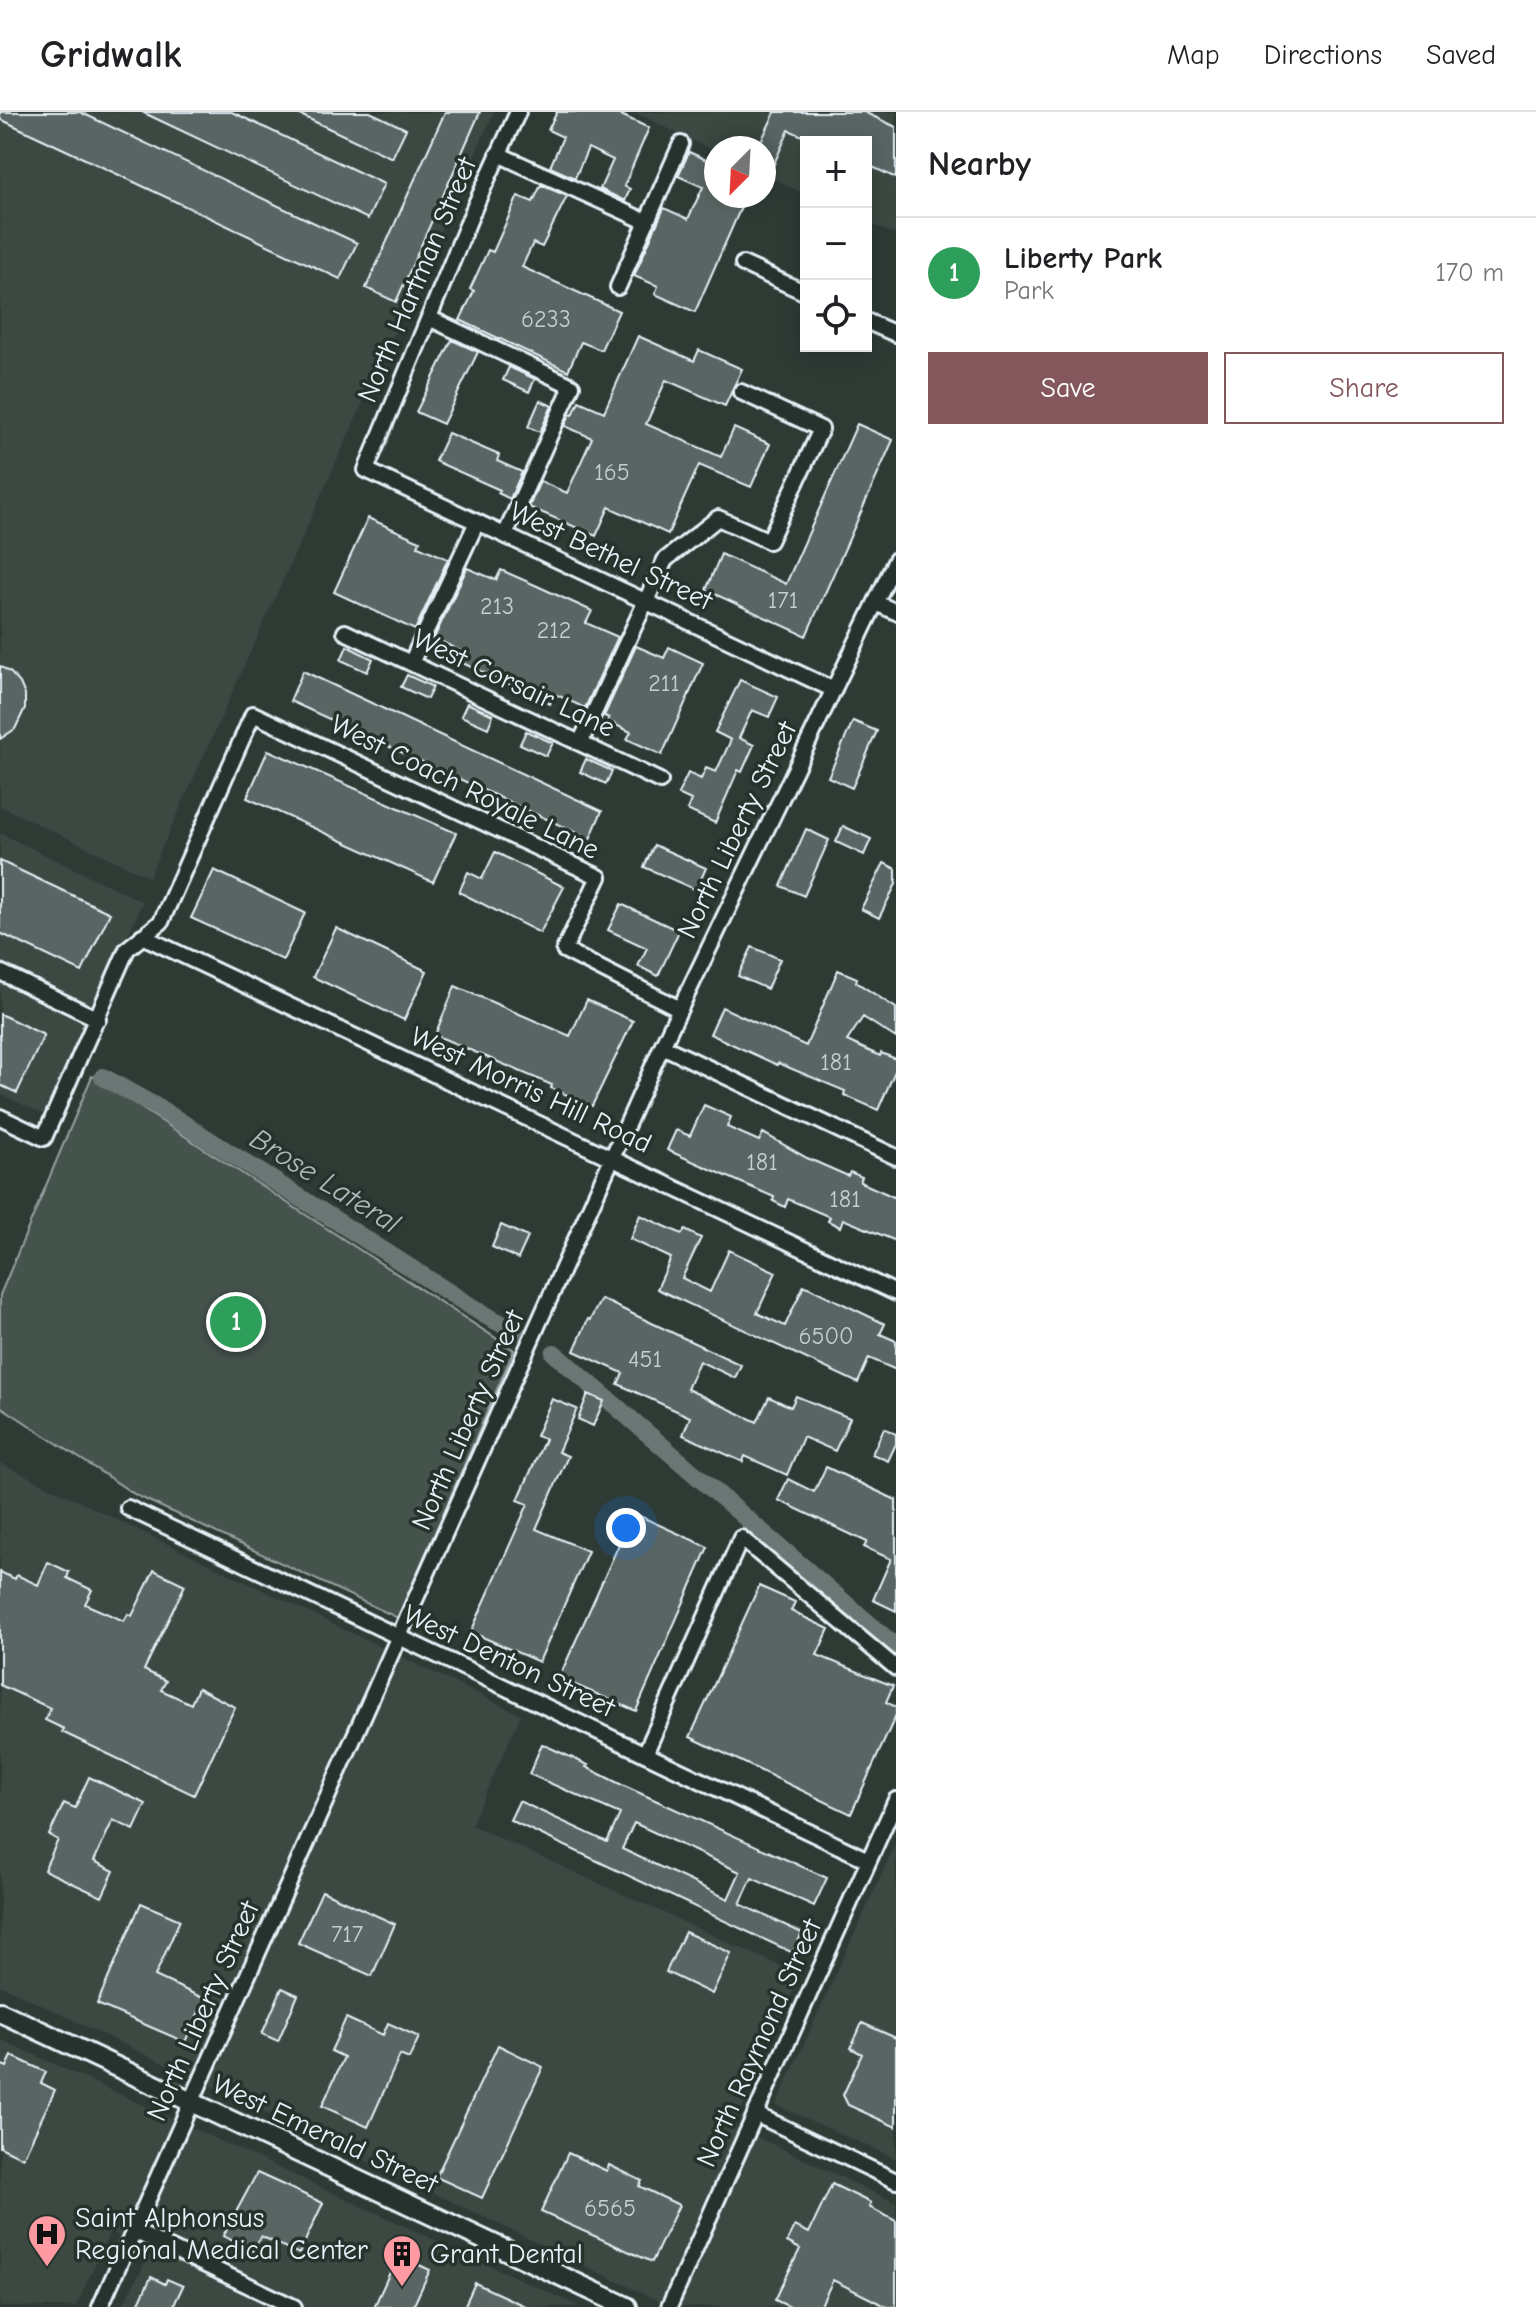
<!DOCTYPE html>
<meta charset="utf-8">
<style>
:root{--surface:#fff;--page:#f2f2f2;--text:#202124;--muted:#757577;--line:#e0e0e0;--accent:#84575d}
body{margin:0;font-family:"Comic Neue",sans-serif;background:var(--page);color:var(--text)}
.controls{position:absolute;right:24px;top:24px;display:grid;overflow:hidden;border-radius:0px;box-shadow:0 4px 20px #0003}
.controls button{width:72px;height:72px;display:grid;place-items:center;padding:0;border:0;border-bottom:2px solid var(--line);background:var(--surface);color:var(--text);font:40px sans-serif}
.compass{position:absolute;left:704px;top:24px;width:72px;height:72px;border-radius:50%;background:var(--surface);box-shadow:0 4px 20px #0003;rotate:204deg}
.you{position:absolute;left:626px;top:1416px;width:28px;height:28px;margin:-20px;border:6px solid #fff;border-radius:50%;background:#1a73e8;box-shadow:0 0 0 12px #1a73e833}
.badge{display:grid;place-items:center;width:52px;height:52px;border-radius:50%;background:var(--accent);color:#fff;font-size:26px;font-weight:700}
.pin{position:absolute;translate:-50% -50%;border:4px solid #fff;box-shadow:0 2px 8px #0006}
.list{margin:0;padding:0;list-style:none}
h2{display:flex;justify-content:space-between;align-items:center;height:104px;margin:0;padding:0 32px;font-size:34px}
h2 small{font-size:26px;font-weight:400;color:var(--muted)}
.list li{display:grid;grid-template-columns:52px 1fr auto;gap:24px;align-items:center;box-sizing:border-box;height:112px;padding:0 32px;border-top:2px solid var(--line)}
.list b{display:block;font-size:30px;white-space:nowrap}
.list p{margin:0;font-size:26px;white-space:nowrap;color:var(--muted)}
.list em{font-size:26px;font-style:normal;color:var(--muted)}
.actions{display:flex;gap:16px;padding:24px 32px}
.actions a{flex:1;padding:18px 0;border:2px solid var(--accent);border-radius:0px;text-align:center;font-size:28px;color:var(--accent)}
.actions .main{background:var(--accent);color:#fff}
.icon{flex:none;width:44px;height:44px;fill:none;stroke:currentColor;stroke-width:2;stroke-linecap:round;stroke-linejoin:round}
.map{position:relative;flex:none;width:896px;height:2195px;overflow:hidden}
header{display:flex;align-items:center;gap:48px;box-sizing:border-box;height:112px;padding:0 40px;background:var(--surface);border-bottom:2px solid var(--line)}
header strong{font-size:38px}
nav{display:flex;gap:44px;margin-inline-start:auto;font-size:28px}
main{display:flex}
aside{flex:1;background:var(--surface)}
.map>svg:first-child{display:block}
.built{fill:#3b4843}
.green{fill:#45524e;stroke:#96a2a3;stroke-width:2}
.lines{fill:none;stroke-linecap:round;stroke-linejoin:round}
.canal{stroke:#6b7775;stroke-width:18}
.building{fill:#596563;stroke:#e8f1f8;stroke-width:2;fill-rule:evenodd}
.street-casing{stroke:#e8f1f8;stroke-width:20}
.secondary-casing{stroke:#e8f1f8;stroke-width:24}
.street{stroke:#26332d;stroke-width:14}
.secondary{stroke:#26332d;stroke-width:18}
.labels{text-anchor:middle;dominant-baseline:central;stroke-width:7;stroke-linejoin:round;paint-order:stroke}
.number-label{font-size:24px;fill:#c4ced3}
.street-label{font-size:28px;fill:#e8f1f8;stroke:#26332d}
.poi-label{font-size:28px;fill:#e8f1f8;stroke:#26332d;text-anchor:start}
.water-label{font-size:30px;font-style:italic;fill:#b0babd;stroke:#26332d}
</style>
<header>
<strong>Gridwalk</strong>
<nav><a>Map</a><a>Directions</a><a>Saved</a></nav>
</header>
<main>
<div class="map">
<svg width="896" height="2195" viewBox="0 0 896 2195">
<rect width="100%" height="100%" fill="#2e3b35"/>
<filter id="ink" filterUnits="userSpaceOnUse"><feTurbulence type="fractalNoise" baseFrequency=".0125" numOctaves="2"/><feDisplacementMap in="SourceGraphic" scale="16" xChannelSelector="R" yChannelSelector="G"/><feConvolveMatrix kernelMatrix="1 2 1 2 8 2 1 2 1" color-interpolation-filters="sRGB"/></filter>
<g filter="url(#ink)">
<!-- built -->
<path class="built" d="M0,0H494L149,765L0,694Z
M634,0H896V123L866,110V30H806V82L764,63V36H716V40Z
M0,721L143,790L45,1003L0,982Z
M0,1351L521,1603L471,1713L800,1863L734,2014L896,2091V2195H671L0,1873Z
M896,1731V2047L776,1993Z
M0,1927L580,2195H122L146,2149L111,2117L76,2195H0Z"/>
<!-- green -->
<path class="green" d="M92,964L514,1238L398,1506L136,1383L0,1294V1183Z"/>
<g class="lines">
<!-- canal -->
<path class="canal" d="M103,965L162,998L483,1202L517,1220
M554,1241L896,1535"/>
</g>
<!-- building -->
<path class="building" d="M0,0H80L357,131L340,167L0,7Z
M142,0H232L384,72L368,107Z
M294,0H370L406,17L392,46Z
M445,0H480L396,190L366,176Z
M557,0H619V2L649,16L624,74L630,77L625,89L600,77L613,48L588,36L575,66L550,55L563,25L548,18Z
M775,0H864L896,15V66L866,52V30H816L789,18L764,74V36H758Z
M689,40L713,51L716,45V84H746L695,200L655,182L658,174L634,164L664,96L688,107L703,75L678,64Z
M541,73L567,84L542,135L533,131L522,155L619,199L601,238L581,230L568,259L460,208L474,179L470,177L488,138L493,140L518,84L533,90Z
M638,224L694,249L699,238L742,257L725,294L666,268L646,312L721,345L734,316L770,332L751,375L699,353L668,422L609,395L596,424L529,395L540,369L567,381L592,326L565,314L570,302L573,303L579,289L604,300Z
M452,228L478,240L443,312L416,300Z
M509,255L535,267L529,280L503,268Z
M540,288L552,294L540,320L528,315Z
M857,312L893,328L806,524L706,478L721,442L786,472Z
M448,321L499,343L497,349L522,360L510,387L498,381L500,378L435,349Z
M368,406L420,429L418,434L448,447L415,518L334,480Z
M467,456L496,468L501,458L535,473L592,499L586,511L618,525L585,596L555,582L550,592L515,575L458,549L462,540L434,526Z
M347,534L373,547L367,560L341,548Z
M636,534L664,546L669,535L703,551L662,643L627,627L631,620L607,609L609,606L604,604Z
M0,554L11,561L20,571L25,583V596L15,617L0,627Z
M303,559L602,699L590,727L290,589Z
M407,563L433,575L427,587L401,575Z
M740,568L778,585L769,605L752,598L739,626L754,633L742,660L738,658L715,711L687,698L691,688L678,682L688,661L701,667L706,656L716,660L731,628L715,620Z
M467,591L493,603L488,616L461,604Z
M853,609L877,619L852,676L828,665Z
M526,619L553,631L546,644L520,632Z
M268,638L456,721L433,770L247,686Z
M586,647L612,659L606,672L580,660Z
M843,714L871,727L864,743L836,730Z
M806,717L829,728L804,784L781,774Z
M654,733L706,756L696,778L644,755Z
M495,740L564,775L540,821L459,780L468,760L482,767Z
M0,749L110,801L82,860L0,821Z
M884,751L896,757V772L879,806L861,797Z
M214,758L305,801L283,848L191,806Z
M621,792L679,819L658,864L638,854L647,836L608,818Z
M336,816L427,859L404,908L313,865Z
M752,835L780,847L767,877L738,864Z
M838,858L857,866L856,870L896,896V926L863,905L847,929L880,944L881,941L896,947V957L878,998L844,983L845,979L778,951L777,953L710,922L722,895L806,934Z
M455,874L570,924L587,888L633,909L592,994L551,976L552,973L435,923Z
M0,902L44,923L17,981L0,973Z
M704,993L731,1005L727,1015L759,1029L763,1021L807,1046L848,1064L850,1060L862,1065L860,1070L896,1086V1129L843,1107L840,1115L828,1109L830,1105L788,1087L785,1095L773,1089L774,1085L667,1038L676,1018L690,1024Z
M640,1103L682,1122L685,1118L701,1126L682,1166L710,1180L729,1138L776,1160L757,1201L785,1214L804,1173L885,1212L880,1222L896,1229V1258L869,1246L858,1271L657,1177L671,1146L630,1127Z
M501,1113L528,1125L518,1147L492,1135Z
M601,1187L741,1253L735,1266L699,1249L687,1277L757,1310L769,1285L791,1295L796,1284L850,1306L835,1339L803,1325L787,1363L745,1344L743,1350L683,1323L690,1305L618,1272L623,1261L574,1239L588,1207L590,1208Z
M588,1282L604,1289L593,1314L578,1307Z
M552,1287L577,1297L558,1340L568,1344L536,1417L588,1439L539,1550L471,1520L528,1392L518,1388L545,1327L536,1324Z
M884,1316L896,1322V1332L888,1349L872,1342Z
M826,1355L896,1388V1499L873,1488L891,1447L864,1435L867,1430L778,1388L788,1367L814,1380Z
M633,1401L708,1435L636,1599L559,1566Z
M48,1450L69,1460L67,1466L92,1478L85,1492L124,1509L128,1502L132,1504L154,1458L185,1473L144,1558L166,1569L161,1578L191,1592L198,1576L235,1595L194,1683L62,1620L64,1617L45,1608L50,1596L0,1573V1460L15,1467L17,1463L38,1473Z
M759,1474L795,1490L791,1499L829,1517L817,1543L893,1574L886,1590L896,1595V1603L851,1702L690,1625Z
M542,1632L588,1653L586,1655L622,1673L827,1766L814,1794L752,1766L740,1792L802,1821L793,1841L510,1708L519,1689L607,1730L620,1702L529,1662ZM634,1711L740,1760L728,1787L622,1737Z
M89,1665L146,1692L134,1718L113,1708L94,1749L114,1759L102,1785L44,1758L58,1728L49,1723L64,1691L75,1696Z
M322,1779L395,1812L372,1864L298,1831Z
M141,1791L180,1808L155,1864L205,1887L185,1930L97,1892Z
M685,1820L731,1841L712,1882L666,1860Z
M282,1876L298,1883L278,1929L262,1922Z
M346,1906L383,1923L388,1911L419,1925L409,1947L400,1943L368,2015L322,1994L344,1945L331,1939Z
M862,1911L896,1926V2015L848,1993L843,1983L862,1942L851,1936Z
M498,1933L543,1955L482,2086L436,2065Z
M12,1944L46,1960L41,1971L55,1978L23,2046L0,2035V1952L7,1955Z
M568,2041L607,2059L609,2053L642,2069L639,2074L679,2093L652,2150L541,2100Z
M257,2061L323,2091L299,2142L261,2124L253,2139L223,2124Z
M832,2072L871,2091L869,2095L896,2109V2195H887L833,2168L820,2195H790L775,2188L800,2137L787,2130L795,2114L809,2121Z
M398,2143L430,2158L413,2195H374Z
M151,2165L165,2172L167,2167L183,2174L173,2195H137Z
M475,2171L527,2195H464Z"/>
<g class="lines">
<defs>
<path id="street" d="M518,0L475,94L366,358L834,578
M498,42L647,110
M743,152L806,181
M618,175L681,32
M429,206L572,274L505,423
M866,209L896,222
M876,491L896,500
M345,520L660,669
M411,551L477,410
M580,631L665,448L718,406L769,429L821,317L741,280
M142,824L896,1181
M0,860L98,907
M662,934L896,1045
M0,1005L44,1026L127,837L161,810L253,602L599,765L564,838L680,897
M128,1396L868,1748
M645,1642L741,1426L896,1556
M755,2002L896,2069
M134,2119L294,2195
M100,2195L662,934L896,448
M669,2195L896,1688"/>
<path id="secondary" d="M0,1900L627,2195"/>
</defs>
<!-- street casing -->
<use href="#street" class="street-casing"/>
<!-- secondary casing -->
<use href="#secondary" class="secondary-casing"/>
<!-- street -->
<use href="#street" class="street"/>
<!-- secondary -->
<use href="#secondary" class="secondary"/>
</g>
</g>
<!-- icons -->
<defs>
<symbol id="hospital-pin" viewBox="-11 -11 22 30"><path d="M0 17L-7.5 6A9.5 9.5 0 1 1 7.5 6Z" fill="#ff9aa2" stroke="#26332d"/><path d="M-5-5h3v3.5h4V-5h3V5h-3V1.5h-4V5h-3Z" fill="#111"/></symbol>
<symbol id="building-pin" viewBox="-11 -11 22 30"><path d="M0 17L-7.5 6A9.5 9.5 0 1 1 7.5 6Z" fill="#ff9aa2" stroke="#26332d"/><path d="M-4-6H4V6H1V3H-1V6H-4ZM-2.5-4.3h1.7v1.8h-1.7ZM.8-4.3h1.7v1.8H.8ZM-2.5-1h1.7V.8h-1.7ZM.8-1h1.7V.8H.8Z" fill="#111"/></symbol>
</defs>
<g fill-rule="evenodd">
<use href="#hospital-pin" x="25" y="2100" width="44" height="60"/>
<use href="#building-pin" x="380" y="2120" width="44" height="60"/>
</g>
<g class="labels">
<!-- number labels -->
<g class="number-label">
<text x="546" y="207">6233</text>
<text x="612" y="360">165</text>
<text x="783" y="488">171</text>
<text x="497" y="494">213</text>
<text x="554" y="518">212</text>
<text x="664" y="571">211</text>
<text x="836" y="950">181</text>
<text x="762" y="1050">181</text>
<text x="845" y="1087">181</text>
<text x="826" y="1224">6500</text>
<text x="645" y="1247">451</text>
<text x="347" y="1822">717</text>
<text x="610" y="2096">6565</text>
</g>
<!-- street labels -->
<g class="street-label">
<text transform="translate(417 168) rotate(-67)">North Hartman Street</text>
<text transform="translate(611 444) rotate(25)">West Bethel Street</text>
<text transform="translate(514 571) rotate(25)">West Corsair Lane</text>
<text transform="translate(465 675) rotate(26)">West Coach Royale Lane</text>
<text transform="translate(737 718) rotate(-64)">North Liberty Street</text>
<text transform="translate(531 978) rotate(25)">West Morris Hill Road</text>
<text transform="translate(468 1308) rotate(-66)">North Liberty Street</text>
<text transform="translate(509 1549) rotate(25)">West Denton Street</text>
<text transform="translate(203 1899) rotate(-66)">North Liberty Street</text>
<text transform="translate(759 1931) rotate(-66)">North Raymond Street</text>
<text transform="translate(325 2022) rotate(25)">West Emerald Street</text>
</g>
<!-- poi labels -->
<g class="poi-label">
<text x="75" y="2106">Saint Alphonsus<tspan x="75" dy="32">Regional Medical Center</tspan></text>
<text x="430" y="2142">Grant Dental</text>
</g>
<!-- water labels -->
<g class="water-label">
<text transform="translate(325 1069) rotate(32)">Brose Lateral</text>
</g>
</g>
</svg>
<div class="controls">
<button>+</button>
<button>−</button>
<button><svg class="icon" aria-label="locate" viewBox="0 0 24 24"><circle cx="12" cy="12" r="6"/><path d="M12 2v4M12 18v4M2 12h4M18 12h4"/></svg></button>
</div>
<svg class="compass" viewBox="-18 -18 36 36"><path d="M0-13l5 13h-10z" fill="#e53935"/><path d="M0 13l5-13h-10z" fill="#757577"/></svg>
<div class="you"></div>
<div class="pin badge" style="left:236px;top:1210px;background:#2e9e5b">1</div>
</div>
<aside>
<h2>Nearby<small></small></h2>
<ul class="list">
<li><span class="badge" style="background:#2e9e5b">1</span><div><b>Liberty Park</b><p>Park</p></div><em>170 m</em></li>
</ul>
<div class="actions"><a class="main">Save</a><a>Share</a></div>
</aside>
</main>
